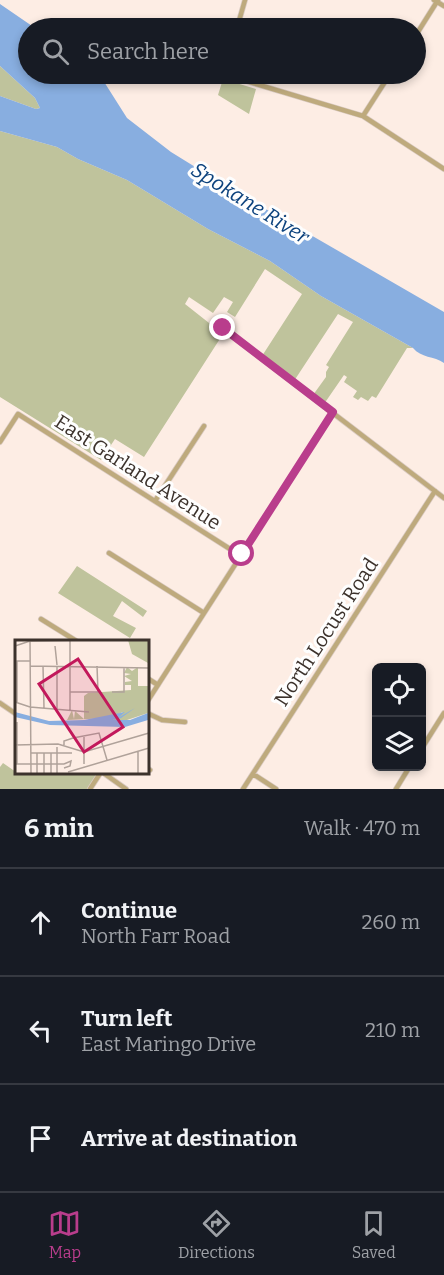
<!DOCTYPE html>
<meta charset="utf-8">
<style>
:root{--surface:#171b24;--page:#20242c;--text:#f1f3f6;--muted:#9ea1a6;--line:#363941;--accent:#b93d8c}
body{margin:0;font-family:Bitter,serif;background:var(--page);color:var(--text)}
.controls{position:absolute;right:18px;bottom:18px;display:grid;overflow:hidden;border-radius:9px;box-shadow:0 3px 9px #0003}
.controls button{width:54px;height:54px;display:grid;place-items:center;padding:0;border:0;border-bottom:2px solid var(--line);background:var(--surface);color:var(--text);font:30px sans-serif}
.stop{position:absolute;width:18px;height:18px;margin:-14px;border:4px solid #b93d8c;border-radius:50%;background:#fff}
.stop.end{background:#b93d8c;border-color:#fff;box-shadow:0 2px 6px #0008}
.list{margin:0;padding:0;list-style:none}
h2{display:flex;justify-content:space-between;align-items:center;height:78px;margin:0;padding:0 24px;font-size:26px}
h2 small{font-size:20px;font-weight:400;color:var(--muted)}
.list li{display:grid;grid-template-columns:39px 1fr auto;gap:18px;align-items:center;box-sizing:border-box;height:108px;padding:0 24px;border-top:2px solid var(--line)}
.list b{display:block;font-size:22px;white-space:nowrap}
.list p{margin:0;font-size:20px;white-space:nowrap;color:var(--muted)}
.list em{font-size:20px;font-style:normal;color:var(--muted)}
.icon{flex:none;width:33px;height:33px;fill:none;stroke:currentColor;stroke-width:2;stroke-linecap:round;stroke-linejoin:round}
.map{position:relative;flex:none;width:444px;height:789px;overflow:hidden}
.search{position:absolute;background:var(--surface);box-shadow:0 3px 9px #0003;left:18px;right:18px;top:18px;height:66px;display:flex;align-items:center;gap:15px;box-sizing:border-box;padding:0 21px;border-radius:33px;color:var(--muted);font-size:22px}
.sheet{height:402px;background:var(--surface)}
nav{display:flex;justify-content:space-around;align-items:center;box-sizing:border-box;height:84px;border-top:2px solid var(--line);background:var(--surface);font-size:16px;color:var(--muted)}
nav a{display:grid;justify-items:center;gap:3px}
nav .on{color:var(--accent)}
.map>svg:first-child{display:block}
.green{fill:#bfc39c}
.water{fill:#88aee0}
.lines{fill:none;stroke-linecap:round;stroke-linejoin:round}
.minor-casing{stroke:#dacbc3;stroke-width:6}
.minor{stroke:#beaa7d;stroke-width:4.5}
.route{stroke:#b93d8c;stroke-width:8}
.labels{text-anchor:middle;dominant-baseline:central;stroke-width:6;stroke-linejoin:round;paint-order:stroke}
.street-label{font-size:20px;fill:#3c322c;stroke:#fefefe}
.water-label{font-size:21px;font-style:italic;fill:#0c427d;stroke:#fefefe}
.inset-road{fill:none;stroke:#b0a29a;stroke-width:1.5}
.view{fill:#c2185b;fill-opacity:0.15;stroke:#c2185b;stroke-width:3}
.inset-edge{fill:none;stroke:#3c322c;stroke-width:3}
</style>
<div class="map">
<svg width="444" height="789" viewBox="0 0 444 789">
<rect width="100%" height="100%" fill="#fdede4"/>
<!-- green -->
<path class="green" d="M0,66L35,98L40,108L36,109L0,96Z
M223,79L256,89L249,114L218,95Z
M0,131L57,147L78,159L127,180L208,229L270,261L321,296L413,348H407L376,398L372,396L368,401L361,397L358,400L353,397L357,391L344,382L347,377L344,375L324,404L313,395L326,377V372L329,367L326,365L353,322L338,314L294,381L262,356L302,294L265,269L235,317L227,312L233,302L224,297L213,313L189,297L185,304L223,334L144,457L115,439L101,460L0,397Z
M77,566L147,611L143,617L122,601L113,616L136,628L130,638L58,593Z
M3,763L16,772L98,774L88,789H0V767Z"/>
<!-- water -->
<path class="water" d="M0,4L35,28H28V74H96L101,77L127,118L171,152L226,186L444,312V363C434,356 421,358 413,348L321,296L270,261L208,229L127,180L78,159L57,147L0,131V96L36,109L40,108L35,98L0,66Z"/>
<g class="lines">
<defs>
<path id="minor" d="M434,0L444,6
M237,28L245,0
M416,35L438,0
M223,74L363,116L444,169
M363,116L390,74
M221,320L223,328L227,332L444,498
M0,442L18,414L241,556
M155,501L204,426
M109,553L204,613
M41,619L78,642
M147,678L158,685
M147,702L333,412
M0,703L16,714
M147,713L162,720L185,722
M422,748L444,713
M147,768L150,770
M102,772L126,789
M253,774L276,789
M90,789L101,772
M243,789L435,491
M396,789L410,766"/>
</defs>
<!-- minor casing -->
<use href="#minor" class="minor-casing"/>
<!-- minor -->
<use href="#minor" class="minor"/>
</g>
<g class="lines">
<!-- route -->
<path class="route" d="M223,328L333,412L242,554"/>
</g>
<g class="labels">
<!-- street labels -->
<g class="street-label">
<text transform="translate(138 472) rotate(33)">East Garland Avenue</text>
<text transform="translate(326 632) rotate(-57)">North Locust Road</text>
</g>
<!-- water labels -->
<g class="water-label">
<text transform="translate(250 203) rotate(32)">Spokane River</text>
</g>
</g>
<!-- overview -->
<g transform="translate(15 640)">
<rect width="134" height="134" fill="#fdede4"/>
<path d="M113,0H133V23L117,14ZM112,27L117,31L123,27V46H133V73L109,81L98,80L108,72L94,78L52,80L57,70L59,79L60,71L69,79V56L73,53L116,50V45H110V42L117,41L109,36L116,34L109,33Z" fill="#bfc39c"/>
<path d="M120,68L106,78L98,80H115L133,73V80L110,87L35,85L0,77V72L34,81L69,80L110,72L103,78Z" fill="#88aee0"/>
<path class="inset-road" d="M15,0L16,133M55,0V70M0,6L15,1L66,0M40,6L42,25M15,26L134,28M28,26L29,68M42,26V69M55,52H83L82,26M97,52H109V27M0,62L15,67L74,72M2,62V21H15M2,82V124M0,105L43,104L69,112L134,93M49,105V101L58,98L84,93L92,120M16,113H57M22,113V133M29,113V133M36,113V133M0,124H49M49,124L56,121L55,126L49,128M69,124V97M53,132L134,108M42,133V107M123,133V111"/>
<path class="view" d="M63,19L108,87L69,112L24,44Z"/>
<rect width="134" height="134" class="inset-edge"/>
</g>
</svg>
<div class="controls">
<button><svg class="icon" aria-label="locate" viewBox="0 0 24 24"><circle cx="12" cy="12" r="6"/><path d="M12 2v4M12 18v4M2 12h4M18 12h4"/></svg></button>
<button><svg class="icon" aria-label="layers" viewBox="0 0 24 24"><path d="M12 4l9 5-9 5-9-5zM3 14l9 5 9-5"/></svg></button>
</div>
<div class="stop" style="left:242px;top:554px"></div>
<div class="stop end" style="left:223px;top:328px"></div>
<div class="search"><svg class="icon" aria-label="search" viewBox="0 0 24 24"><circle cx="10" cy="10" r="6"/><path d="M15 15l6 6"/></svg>Search here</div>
</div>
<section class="sheet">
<h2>6 min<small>Walk · 470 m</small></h2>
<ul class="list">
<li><svg class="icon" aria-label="ahead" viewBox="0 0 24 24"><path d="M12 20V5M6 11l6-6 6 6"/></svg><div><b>Continue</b><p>North Farr Road</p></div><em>260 m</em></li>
<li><svg class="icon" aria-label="left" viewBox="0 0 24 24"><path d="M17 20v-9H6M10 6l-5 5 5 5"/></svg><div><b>Turn left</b><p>East Maringo Drive</p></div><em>210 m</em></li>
<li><svg class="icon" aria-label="arrive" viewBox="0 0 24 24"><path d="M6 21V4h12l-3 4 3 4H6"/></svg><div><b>Arrive at destination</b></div></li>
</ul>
</section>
<nav>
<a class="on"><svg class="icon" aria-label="map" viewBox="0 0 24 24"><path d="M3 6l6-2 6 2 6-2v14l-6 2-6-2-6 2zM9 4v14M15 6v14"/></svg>Map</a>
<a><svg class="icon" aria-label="directions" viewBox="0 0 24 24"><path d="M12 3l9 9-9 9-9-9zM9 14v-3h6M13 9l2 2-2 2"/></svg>Directions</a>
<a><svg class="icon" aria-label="saved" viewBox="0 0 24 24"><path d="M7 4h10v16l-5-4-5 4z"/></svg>Saved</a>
</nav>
